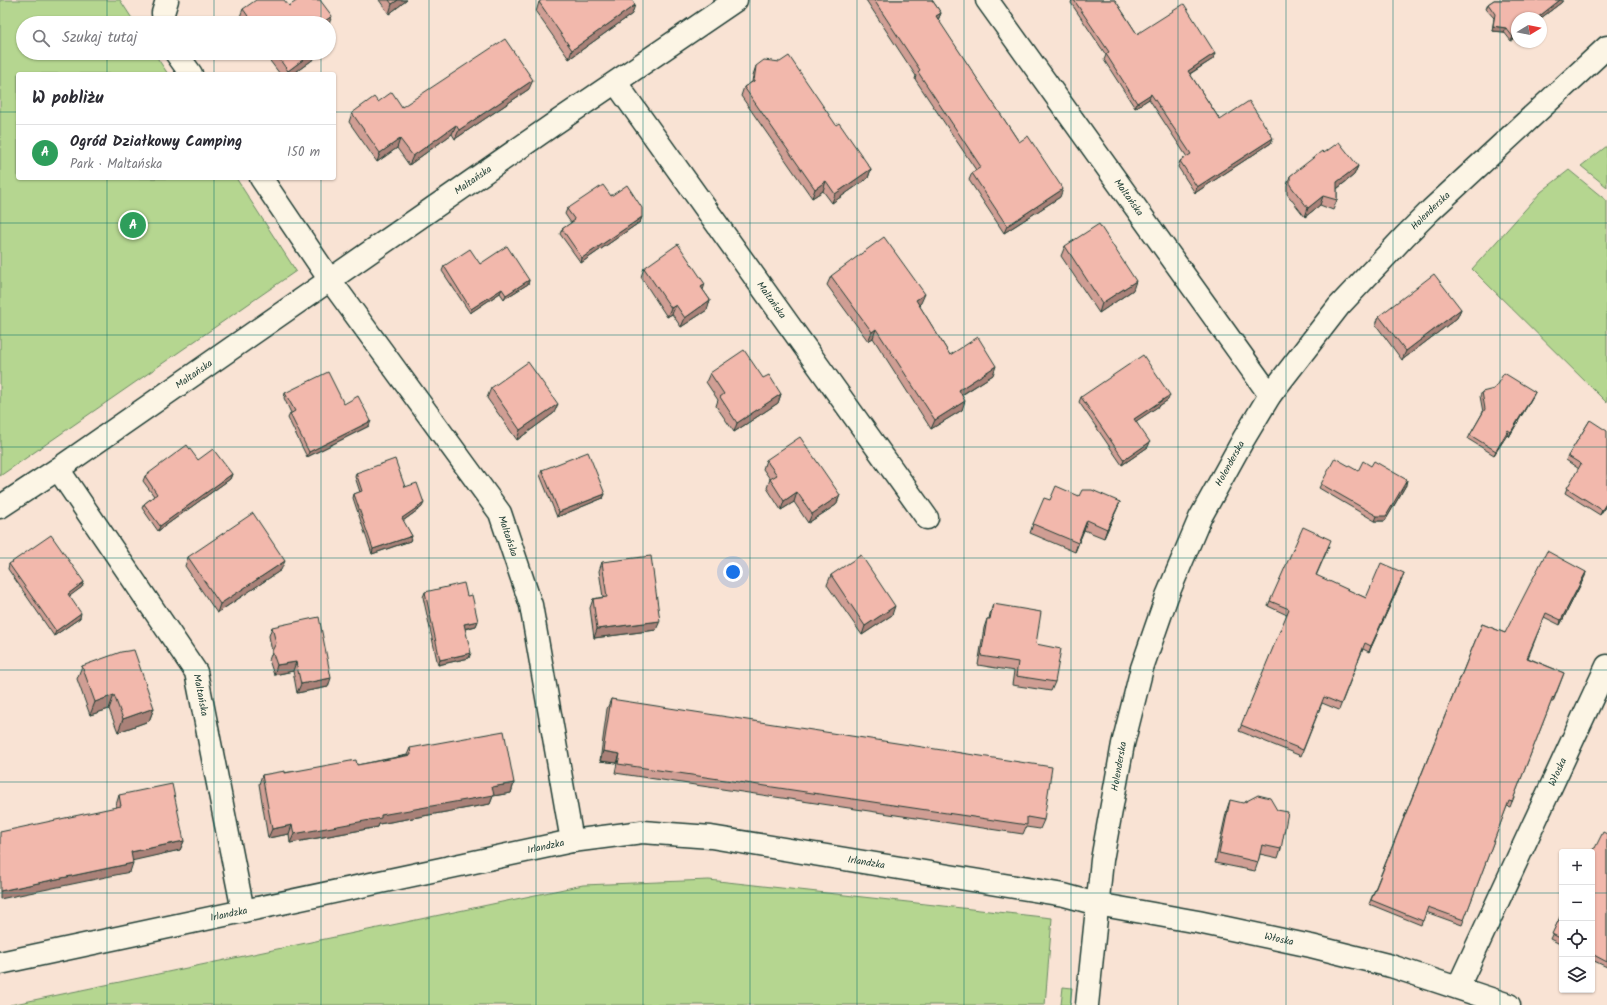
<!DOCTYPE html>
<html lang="pl">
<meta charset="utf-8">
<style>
:root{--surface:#fff;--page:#f7f7f7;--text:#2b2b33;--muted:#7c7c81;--line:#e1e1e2;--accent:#d93025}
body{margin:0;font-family:Kalam,sans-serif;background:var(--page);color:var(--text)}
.controls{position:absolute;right:12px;bottom:12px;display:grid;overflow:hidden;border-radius:4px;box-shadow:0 1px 3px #0004}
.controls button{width:36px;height:36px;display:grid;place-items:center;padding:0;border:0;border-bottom:1px solid var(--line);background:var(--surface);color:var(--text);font:20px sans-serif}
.compass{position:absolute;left:1511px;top:12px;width:36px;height:36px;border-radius:50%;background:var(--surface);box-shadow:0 1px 3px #0004;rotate:80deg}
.you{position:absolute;left:733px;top:572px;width:14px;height:14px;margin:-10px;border:3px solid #fff;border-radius:50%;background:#1a73e8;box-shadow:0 0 0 6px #1a73e833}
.badge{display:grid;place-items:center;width:26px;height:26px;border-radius:50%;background:var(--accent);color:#fff;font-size:13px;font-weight:700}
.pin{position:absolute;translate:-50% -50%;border:2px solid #fff;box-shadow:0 1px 4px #0006}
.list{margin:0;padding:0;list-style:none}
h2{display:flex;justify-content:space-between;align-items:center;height:52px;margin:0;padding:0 16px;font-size:17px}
h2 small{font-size:13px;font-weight:400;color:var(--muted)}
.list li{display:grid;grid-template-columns:26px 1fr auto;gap:12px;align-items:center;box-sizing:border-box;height:56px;padding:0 16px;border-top:1px solid var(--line)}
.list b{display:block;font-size:15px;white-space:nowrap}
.list p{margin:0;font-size:13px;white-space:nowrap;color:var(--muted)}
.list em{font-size:13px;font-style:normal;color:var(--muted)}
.icon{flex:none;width:22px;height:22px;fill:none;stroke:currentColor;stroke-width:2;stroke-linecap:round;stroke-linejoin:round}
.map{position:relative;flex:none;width:1607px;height:1005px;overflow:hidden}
.search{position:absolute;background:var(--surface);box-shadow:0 1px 3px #0004;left:16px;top:16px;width:320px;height:44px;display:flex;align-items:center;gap:10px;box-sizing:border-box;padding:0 14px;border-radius:22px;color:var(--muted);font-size:15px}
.panel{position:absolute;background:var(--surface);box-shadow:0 1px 3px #0004;left:16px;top:72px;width:320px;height:108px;border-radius:4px}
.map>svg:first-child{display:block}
.green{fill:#b5d690;stroke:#6a8a62}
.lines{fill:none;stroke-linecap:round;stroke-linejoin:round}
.minor-casing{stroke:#1f3d34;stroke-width:25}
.minor{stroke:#fcf5e5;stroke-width:22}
.wall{fill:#d09e94;stroke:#1f3d34}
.shaded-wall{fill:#a98178;stroke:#1f3d34}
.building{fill:#f2b8ac;stroke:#1f3d34}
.grid{fill:none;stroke:#0f766e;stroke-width:1;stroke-opacity:0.55}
.labels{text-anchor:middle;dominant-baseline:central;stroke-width:3;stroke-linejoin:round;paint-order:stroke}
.street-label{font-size:10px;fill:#1f3d34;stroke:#fcf5e5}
</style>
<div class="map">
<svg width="1607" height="1005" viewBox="0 0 1607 1005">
<rect width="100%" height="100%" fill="#f9e3d4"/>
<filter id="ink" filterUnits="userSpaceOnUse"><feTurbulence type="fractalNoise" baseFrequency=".025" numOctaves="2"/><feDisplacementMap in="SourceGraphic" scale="8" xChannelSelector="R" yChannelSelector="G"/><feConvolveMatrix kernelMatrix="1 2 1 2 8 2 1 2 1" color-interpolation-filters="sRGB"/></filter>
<g filter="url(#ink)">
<!-- green -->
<path class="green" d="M0,0H120L135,23H23V53H154L168,74H18V178H236L296,271L0,476Z
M1607,146V187L1581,166Z
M1569,170L1607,201V403L1472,269L1541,192Z
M709,880L1052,918L1045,1005H10L583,885Z
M1063,987L1072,988L1070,1005H1061Z"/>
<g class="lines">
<defs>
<g id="minor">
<path id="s1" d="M987,0L1270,395"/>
<path d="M164,23L163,13L167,0"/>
<path d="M176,53L191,74"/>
<path id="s2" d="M616,83L927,518"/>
<path id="s3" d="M261,178L330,280L500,513L531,605L572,841"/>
<path id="s4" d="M58,469L196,672L243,911"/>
<path id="s5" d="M0,507L58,469L551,126L736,0"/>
<path id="s6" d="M0,963L572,841L642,832L711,837L1064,895L1097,904L1198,922L1311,946L1391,966L1509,1005"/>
<path id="s7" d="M1458,987L1607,666"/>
<path id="s8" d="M1087,1005L1102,860L1123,744L1142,668L1167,596L1200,518L1243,440L1270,395L1339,306L1405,236L1431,210L1607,47"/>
</g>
</defs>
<!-- minor casing -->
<use href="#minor" class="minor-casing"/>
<!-- minor -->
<use href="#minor" class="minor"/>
</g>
<!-- wall -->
<path class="wall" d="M379,0H407L389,14Z
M866,0H932L941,13L938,20L1019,142L1060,197L1004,233L969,180L972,173L976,170L915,79L916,76Z
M1072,0H1115L1137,34L1213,59L1190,74L1220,120L1271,143L1195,193L1178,167L1180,161L1187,157L1149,99L1135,108L1104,60L1106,55L1071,3Z
M1494,0H1562V2L1511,41L1504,32L1492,31L1494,18L1486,9L1488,4Z
M539,2L632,14L569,59L536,12Z
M289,6L329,23H243L239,19L243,9Z
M264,53H317L315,58L293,74H280Z
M756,66L836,125L871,169L868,178L832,203L823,191L812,198L741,96L744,87L752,82L753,75Z
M529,89L455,139L452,134L409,165L397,148L377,162L349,122L352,113L378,102L402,107Z
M1324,153L1358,166L1354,175L1337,189V200L1333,210L1320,205L1305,217L1287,194V185L1290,176Z
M611,196L642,217L640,222L581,263L560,234L562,229L571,223L565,214L567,209Z
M1065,246L1133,290L1099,313L1061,256Z
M480,264L529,280L528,284L504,299L500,293L470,313L442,271L444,266Z
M644,268L703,290L710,300L707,310L681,327L672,314L667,317L641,277Z
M831,276L921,303L919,305L950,355L993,375L962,395V410L931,429L873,338L868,341L827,285Z
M1461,309L1457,318L1402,360L1376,325L1379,316Z
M710,373L763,378L781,394L778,403L734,432L716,406L718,400L706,382Z
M491,388L554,413L517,440L487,398Z
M1482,392H1535L1533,396L1509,437L1507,435L1494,455L1468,439L1470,435L1483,412L1480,396Z
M285,393L344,404L369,426L307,457L288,418L290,414L291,413L284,398Z
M1081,397L1168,400L1136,421L1148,447L1122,465L1079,402Z
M1590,420L1607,504L1600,515L1565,493L1567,488L1579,469L1566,460L1568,456Z
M198,460L232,474L230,479L158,531L142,508L144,504L154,496L143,481L145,476Z
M766,460L840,495L836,505L808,523L794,502L781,510L767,488L770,479L763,469Z
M542,470L605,494L603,498L557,517L540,475Z
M1358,471L1406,485L1385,521H1375L1319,488L1321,484Z
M356,473L405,487L422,507L403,521L412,536L410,541L372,554L353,498L354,494L360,492L355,477Z
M1079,496L1120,502L1104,538L1084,530L1075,552L1030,533L1033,524L1050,500Z
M1329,546L1316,576L1366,598L1402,579L1369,652L1363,649L1339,710L1322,703L1301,756L1239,731L1287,615L1268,606L1270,601Z
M188,557L281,570L217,613L185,566Z
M602,562L656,630L594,638L590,608L593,599L603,597L599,571Z
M9,564L84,582L82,587L69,596L80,618L54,636L8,569Z
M1586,572L1585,576L1560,625L1544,617L1528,658L1564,673L1553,702H1551L1510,807L1507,806L1462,925L1426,912L1421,925L1369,904L1482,624L1505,633Z
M831,575L892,615L862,635L827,585Z
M425,592L467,596L478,621L476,626L465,629L469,658L438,665L423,597Z
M993,604L1036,644L1055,682L1051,691L1012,685L1014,671L978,665L984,628L987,619H989L990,614Z
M272,627L328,687L297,693L293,671L274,675L269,660L272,652L269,636Z
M82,666L154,708L149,721L118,732L109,709L90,715L77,679Z
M611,699L1044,820L1040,829L1026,827L1023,834L615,773L617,763L600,761L607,709Z
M410,748L514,783L511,793L493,796L490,804L379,824L378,827L290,843L289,834L268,838L259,784L262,775L357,765L407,755Z
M119,795L184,841L180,850L132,860L130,872L116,805Z
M1230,800L1281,849L1278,858L1260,854L1258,862L1255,871L1215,863L1227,809Z
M1607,834V967L1592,960V852Z
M1562,913V945L1550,939Z"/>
<!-- shaded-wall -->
<path class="shaded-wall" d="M398,0H407L389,14L392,4Z
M1560,0H1562V2L1541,18H1537Z
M635,5L632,14L569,59L572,50Z
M941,13L938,20L936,16Z
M332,16L329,24V23H322Z
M1493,26L1506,28L1504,32L1492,31Z
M1517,33V37L1511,41L1513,37Z
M312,53H317L315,58L293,74H287L288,71Z
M1215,53L1213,59L1186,76L1188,71Z
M533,80L529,89L455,139L459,130Z
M1151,94L1149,99L1135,108L1137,103Z
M456,125L452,134L409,165L413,156Z
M1273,138L1271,143L1195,193L1197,187Z
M400,139L397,148L377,162L380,153Z
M1358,166L1354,175L1334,191L1337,182Z
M871,169L868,178L832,203L835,194Z
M826,181L823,191L812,198L815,189Z
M1063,189L1060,197L1004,233L1007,226Z
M1323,196L1320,205L1305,217L1308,208Z
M642,217L640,222L581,263L582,258Z
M529,280L528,284L504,299L506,295Z
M1136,281L1133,290L1099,313L1102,303Z
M705,284L702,293L701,287Z
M502,289L500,293L470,313L471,309Z
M925,294L921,303L913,310L916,300Z
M710,300L707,310L681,327L685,318Z
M676,305L672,314L667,317L671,308Z
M1461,309L1457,318L1402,360L1406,351Z
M876,329L873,338L868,341L872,332Z
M996,366L993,375L955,399L959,390Z
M1535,392L1533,396L1509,437L1511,432Z
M781,394L778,403L734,432L737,423Z
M1170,395L1168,400L1132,424L1134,419Z
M965,401L962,410L931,429L935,420Z
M558,404L554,413L517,440L520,430Z
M371,421L369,426L307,457L309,452Z
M1508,430L1507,435L1494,455L1496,451Z
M1150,442L1148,447L1122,465L1124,460Z
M232,474L230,479L158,531L160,526Z
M1407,480L1406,485L1385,521H1375L1377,516Z
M797,492L794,502L781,510L784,501Z
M605,494L603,498L557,517L559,512Z
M840,495L836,505L808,523L812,514Z
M1120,502L1104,538L1107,529Z
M1607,502V504L1600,515L1602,510Z
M424,503L422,507L400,523L402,518Z
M1087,520L1084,530L1075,552L1078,543Z
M412,536L410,541L372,554L373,549Z
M285,561L281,570L217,613L220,604Z
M1586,572L1585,576L1560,625L1561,620Z
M1404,573L1402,579L1369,652L1371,646Z
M84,582L82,587L66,599L68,594Z
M895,606L892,615L862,635L865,626Z
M81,613L80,618L54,636L56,631Z
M478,621L476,626L463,629L464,624Z
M660,621L656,630L594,638L597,629Z
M471,653L469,658L438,665L440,660Z
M296,662L293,671L274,675L277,665Z
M331,678L328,687L297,693L301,684Z
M114,695L109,709L90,715L95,702Z
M154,708L149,721L118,732L123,719Z
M603,751L620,754L617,763L600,761Z
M514,783L511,793L493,796L490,804L379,824L378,827L290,843L294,834L381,815L492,787Z
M292,825L289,834L268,838L272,829Z
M184,841L180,850L127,862L131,852Z
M133,863L130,872L0,899V891Z"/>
<!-- building -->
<path class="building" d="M256,0H284L289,6L298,0H320L332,16L322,23H253L243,9Z
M389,0H398L392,4Z
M542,0H632L635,5L572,50L539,2Z
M874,0H932L941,13L936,16L1019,142L1028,136L1063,189L1007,226L972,173L981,167L918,72L920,70Z
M1074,0H1115L1137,34L1184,4L1215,53L1188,71L1220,120L1249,101L1273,138L1197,187L1180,161L1191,154L1151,94L1137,103L1106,54L1109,52Z
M1494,0H1560L1537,18H1517V33L1513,37L1506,28L1493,26L1495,14L1488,4Z
M505,39L533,80L459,130L456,125L413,156L400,139L380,153L352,113L374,97L378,102L392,92L402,107Z
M275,53H312L288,71Z
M789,56L836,125L839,123L871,169L835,194L826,181L815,189L744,87L754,81L756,66L764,60L780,62Z
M1339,142L1358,166L1337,182V200L1323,196L1308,208L1290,185V176L1322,151L1324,153Z
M603,185L611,196L627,185L642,208V217L582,258L562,229L575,220L567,209Z
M1099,224L1136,281L1102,303L1065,246Z
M884,237L925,294L916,300L950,355L978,337L996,366L959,390L965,401L935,420L876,329L872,332L831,276Z
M678,244L705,284L701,287L710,300L685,318L676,305L671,308L644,268Z
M507,246L529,280L506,295L502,289L471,309L444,266L470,249L480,264Z
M1434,274L1461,309L1406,351L1379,316Z
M744,350L763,378L769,375L781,394L737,423L720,397L724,394L710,373Z
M1143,355L1170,395L1134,419L1150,442L1124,460L1081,397Z
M528,362L558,404L520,430L491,388Z
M328,372L344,404L358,396L371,421L309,452L290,414L295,411L285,393Z
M1504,373L1535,392L1511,432L1508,430L1496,451L1470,435L1485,409L1482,392L1494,389Z
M1590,420L1607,431V502L1602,510L1567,488L1581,464L1568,456Z
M800,437L840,495L812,514L797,492L784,501L770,479L777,475L766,460Z
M187,445L198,460L213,449L232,474L160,526L144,504L157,494L145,476Z
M588,452L605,494L559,512L542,470Z
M1335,458L1358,471L1363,461L1371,466L1374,461L1407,480L1386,516H1377L1321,484Z
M395,459L405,487L417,483L424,503L402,518L412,536L373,549L354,494L362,491L356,473Z
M1056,486L1079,496L1082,490H1092L1120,502L1107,529L1087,520L1078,543L1033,524L1044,498L1050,500Z
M253,513L285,561L220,604L188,557Z
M1303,527L1331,540L1316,575L1366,598L1381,563L1404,573L1371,646L1365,643L1341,704L1324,697L1303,750L1241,725L1289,609L1270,601Z
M51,535L84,582L68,594L81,613L56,631L9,564Z
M1547,551L1586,572L1561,620L1546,613L1527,658L1564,673L1554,698L1553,697L1512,802L1509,801L1464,920L1428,907L1423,921L1371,900L1482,624L1505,633Z
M861,555L895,606L865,626L831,575Z
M651,556L660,621L597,629L593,599L607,597L602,562Z
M464,583L467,596L472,595L478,621L464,624L471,653L440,660L425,592Z
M993,604L1041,612L1036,644L1061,649L1055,682L1016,676L1018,662L981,656L987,619H990Z
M319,617L331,678L301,684L296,662L277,665L272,651L276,643L272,627Z
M134,650L154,708L123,719L114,695L95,702L82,666L121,652Z
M611,699L1052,767L1044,820L1027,817V825L618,764L620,754L603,751Z
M504,731L514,783L492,787L494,795L381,815V818L294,834L292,825L272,829L262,775L285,771V773L356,760L357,765L411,755L410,748Z
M172,784L184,841L131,852L133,863L0,891V832L121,806L119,795Z
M1258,795L1270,798L1277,810L1288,812L1281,849L1262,845L1258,862L1219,853L1230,800L1243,803Z
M1603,832L1607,834V962L1592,954V852H1591L1594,848H1595Z
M1562,913V939L1552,934Z"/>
</g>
<!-- grid -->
<path class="grid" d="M107,0V23M214,0V23M321,0V23M429,0V1005M536,0V1005M643,0V1005M750,0V1005M857,0V1005M964,0V1005M1071,0V1005M1178,0V1005M1286,0V1005M1393,0V1005M1500,0V1005M107,53V74M214,53V74M321,53V74M0,112H18M334,112H1607M107,178V1005M214,178V1005M321,178V1005M0,223H1607M0,335H1607M0,447H1607M0,558H1607M0,670H1607M0,782H1607M0,893H1562M1592,893H1607"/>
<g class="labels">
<!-- street labels -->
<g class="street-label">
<text stroke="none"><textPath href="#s5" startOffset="575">Maltańska</textPath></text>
<text stroke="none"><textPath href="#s1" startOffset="243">Maltańska</textPath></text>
<text stroke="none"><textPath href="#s8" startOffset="889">Holenderska</textPath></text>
<text stroke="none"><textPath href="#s2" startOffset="267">Maltańska</textPath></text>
<text stroke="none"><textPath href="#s5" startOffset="235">Maltańska</textPath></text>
<text stroke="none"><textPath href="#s8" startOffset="565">Holenderska</textPath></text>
<text stroke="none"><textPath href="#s3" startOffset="436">Maltańska</textPath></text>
<text stroke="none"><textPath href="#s4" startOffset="269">Maltańska</textPath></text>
<text stroke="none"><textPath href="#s8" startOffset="241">Holenderska</textPath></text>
<text stroke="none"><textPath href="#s7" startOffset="237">Włoska</textPath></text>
<text stroke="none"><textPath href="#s6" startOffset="558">Irlandzka</textPath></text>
<text stroke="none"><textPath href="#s6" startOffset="882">Irlandzka</textPath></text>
<text stroke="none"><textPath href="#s6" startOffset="234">Irlandzka</textPath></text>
<text stroke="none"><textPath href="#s6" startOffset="1302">Włoska</textPath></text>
</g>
</g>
</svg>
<div class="controls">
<button>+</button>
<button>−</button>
<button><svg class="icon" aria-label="locate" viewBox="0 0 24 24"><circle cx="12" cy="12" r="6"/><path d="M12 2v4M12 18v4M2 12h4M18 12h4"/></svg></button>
<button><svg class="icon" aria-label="layers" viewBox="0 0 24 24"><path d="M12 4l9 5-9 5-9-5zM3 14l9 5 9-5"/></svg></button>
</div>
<svg class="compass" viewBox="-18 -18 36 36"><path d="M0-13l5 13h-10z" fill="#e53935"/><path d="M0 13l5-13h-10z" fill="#7c7c81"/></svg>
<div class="you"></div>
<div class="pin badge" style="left:133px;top:225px;background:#2e9e5b">A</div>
<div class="search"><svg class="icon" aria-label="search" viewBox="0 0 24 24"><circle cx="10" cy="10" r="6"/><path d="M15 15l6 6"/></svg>Szukaj tutaj</div>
<section class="panel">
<h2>W pobliżu<small></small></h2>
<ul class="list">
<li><span class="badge" style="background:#2e9e5b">A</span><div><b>Ogród Działkowy Camping</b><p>Park · Maltańska</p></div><em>150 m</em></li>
</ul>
</section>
</div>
